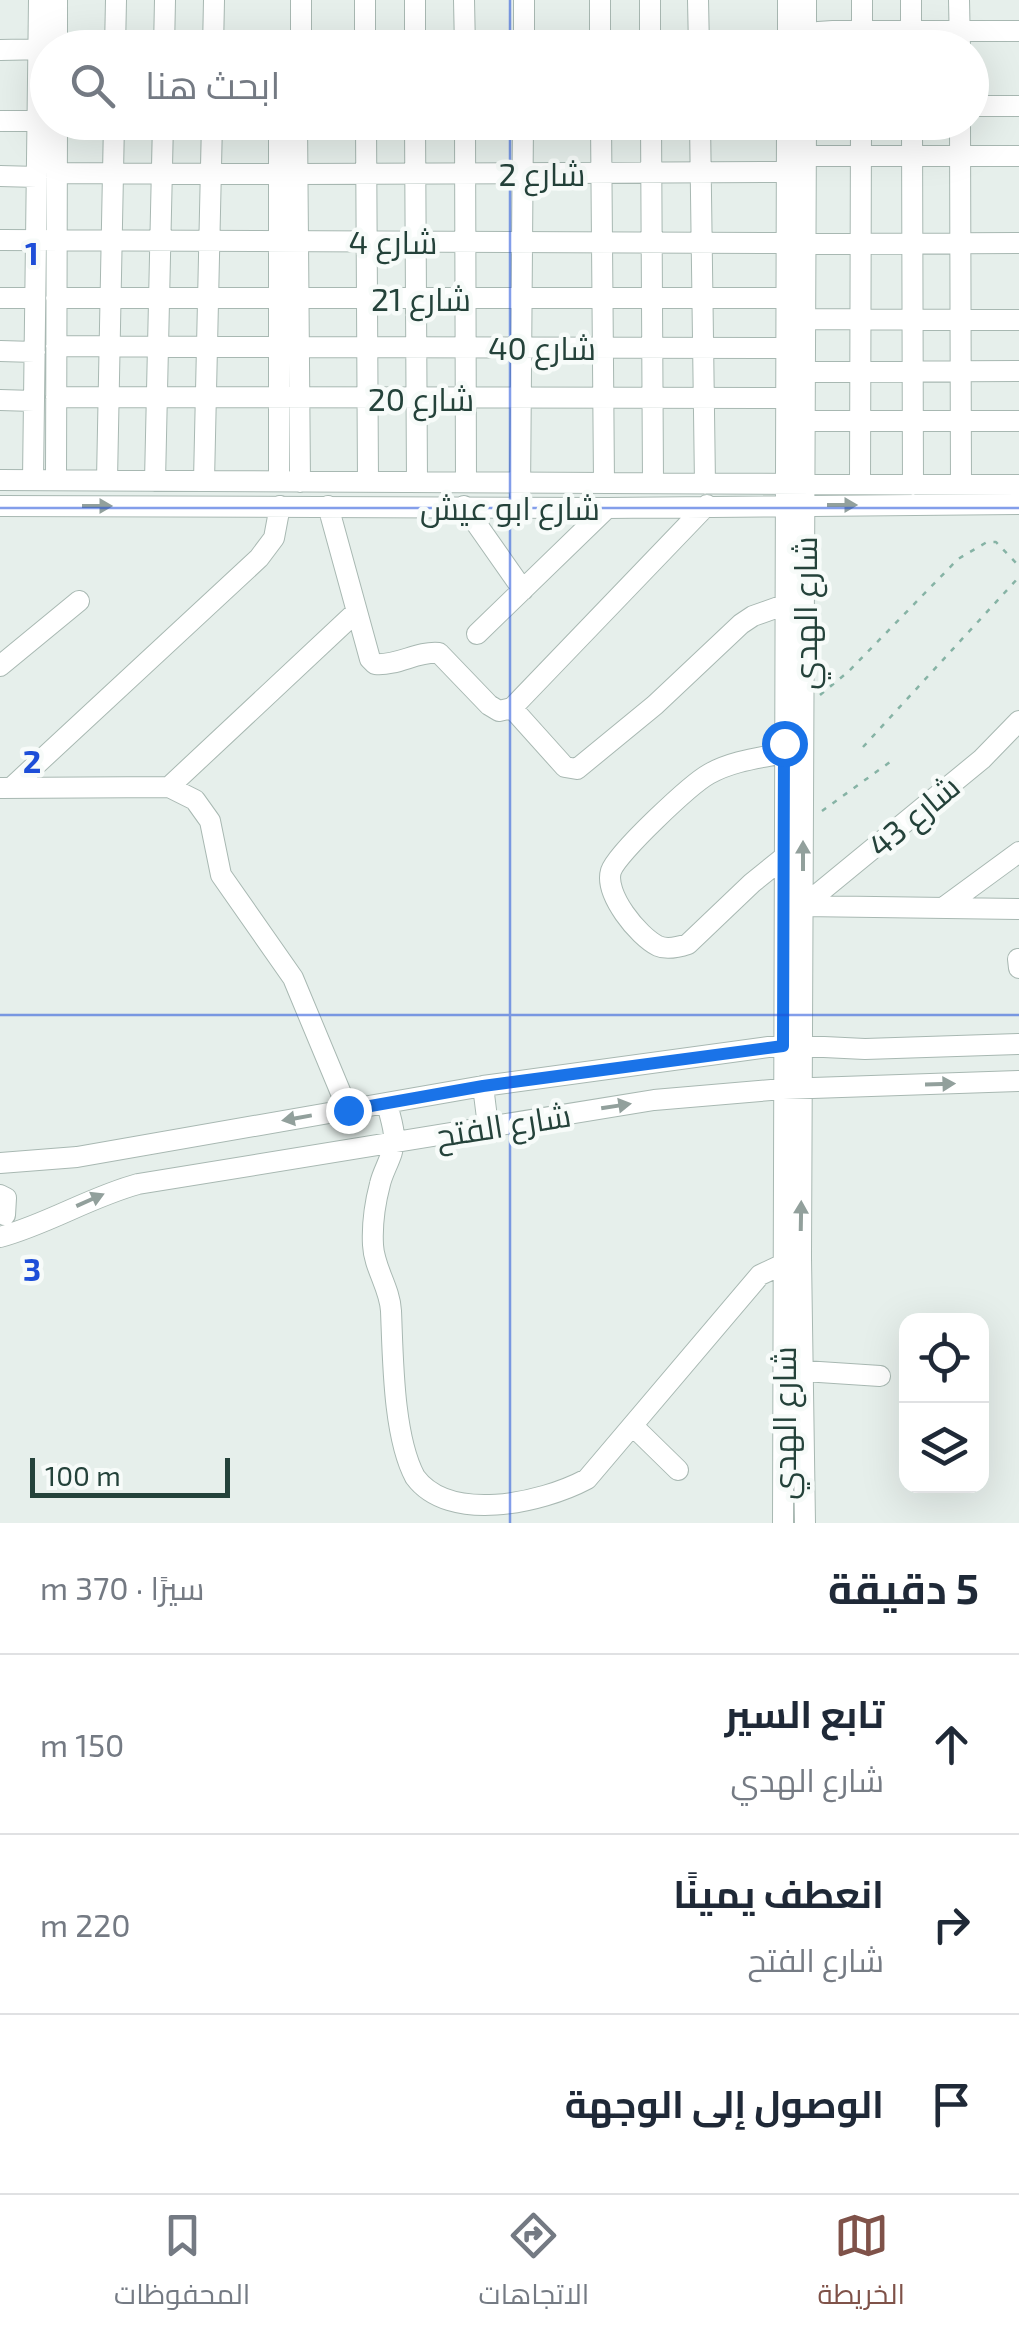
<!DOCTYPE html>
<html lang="ar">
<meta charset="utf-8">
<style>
:root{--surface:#fff;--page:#f6f6f7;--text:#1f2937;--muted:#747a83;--line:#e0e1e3;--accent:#7f5249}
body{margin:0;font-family:"Exo 2",Cairo,sans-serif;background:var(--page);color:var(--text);direction:rtl}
.controls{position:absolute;right:30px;bottom:30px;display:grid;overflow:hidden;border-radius:20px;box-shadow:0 10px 40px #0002}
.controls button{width:90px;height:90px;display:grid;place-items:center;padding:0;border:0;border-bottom:2px solid var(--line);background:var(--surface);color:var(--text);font:50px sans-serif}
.scale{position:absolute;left:30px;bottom:25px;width:200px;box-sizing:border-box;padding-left:10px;border:5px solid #24423a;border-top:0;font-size:28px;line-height:35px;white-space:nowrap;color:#24423a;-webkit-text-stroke:8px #f7fbf9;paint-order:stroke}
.stop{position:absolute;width:30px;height:30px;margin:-22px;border:8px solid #1a73e8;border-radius:50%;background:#fff}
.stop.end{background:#1a73e8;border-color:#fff;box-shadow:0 2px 10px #0008}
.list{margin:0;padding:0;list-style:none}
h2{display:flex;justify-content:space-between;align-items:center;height:130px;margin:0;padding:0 40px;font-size:42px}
h2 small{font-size:32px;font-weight:400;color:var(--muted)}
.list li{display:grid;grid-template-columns:65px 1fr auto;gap:30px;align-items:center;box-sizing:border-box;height:180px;padding:0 40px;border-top:2px solid var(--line)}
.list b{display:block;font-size:38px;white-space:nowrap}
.list p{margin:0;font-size:32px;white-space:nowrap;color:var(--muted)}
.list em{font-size:32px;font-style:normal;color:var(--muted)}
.icon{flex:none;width:55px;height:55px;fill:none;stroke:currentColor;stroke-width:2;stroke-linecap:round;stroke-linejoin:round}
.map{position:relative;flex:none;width:1019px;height:1523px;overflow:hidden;direction:ltr}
.search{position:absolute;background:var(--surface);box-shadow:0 10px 40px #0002;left:30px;right:30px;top:30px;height:110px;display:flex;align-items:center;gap:25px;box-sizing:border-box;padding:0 35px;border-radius:55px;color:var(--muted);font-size:38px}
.sheet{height:670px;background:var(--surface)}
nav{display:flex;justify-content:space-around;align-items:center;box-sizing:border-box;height:140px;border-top:2px solid var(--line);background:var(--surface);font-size:28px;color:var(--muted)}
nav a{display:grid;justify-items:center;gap:5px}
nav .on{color:var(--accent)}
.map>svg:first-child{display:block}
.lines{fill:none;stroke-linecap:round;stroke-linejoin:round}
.minor-casing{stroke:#a8b8b2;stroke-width:22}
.path{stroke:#86b3a5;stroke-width:2.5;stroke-dasharray:5 8;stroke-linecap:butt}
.minor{stroke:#fff;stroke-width:20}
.oneway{fill:#92a09c}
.route{stroke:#1a73e8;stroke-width:12}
.grid{fill:none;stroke:#1d4ed8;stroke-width:2.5;stroke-opacity:0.55}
.labels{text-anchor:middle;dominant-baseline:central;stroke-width:9;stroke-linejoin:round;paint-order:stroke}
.street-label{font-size:32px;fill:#24423a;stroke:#f7fbf9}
.grid-label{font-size:32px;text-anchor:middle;font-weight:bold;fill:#1d4ed8;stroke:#f7fbf9;stroke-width:9;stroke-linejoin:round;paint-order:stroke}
</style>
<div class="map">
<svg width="1019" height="1523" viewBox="0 0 1019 1523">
<rect width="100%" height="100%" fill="#e6efeb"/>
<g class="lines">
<defs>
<path id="minor" d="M365,0V48
M415,0V48
M464,0L465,48
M600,0V48
M650,0V48
M698,0L699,48
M911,0V48
M959,0L960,48
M806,46V0
M301,47V0
M57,48V0
M115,48L116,0
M164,48L165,0
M213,48L214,0
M229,48L788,42L818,32L833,31H1019
M524,48V0
M788,48V0
M862,48V0
M0,50L48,49
M972,106H1019
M0,121H38
M279,122V481
M297,122L300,482
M366,122L368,482
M415,122L417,482
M465,122L466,482
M601,122L604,483
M651,122L653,483
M700,122L705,484
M912,122L913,485
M960,122L961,485
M806,156H1019
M57,173L279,174
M297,174L787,172
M0,176L37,177
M0,240L787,243
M805,244L1019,243
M0,298H35
M56,298H786
M805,319L1019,320
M56,346L279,347
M299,347L786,348
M0,351L35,352
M804,372L1019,371
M56,397L786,398
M0,400L34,401
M804,421H1019
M0,480L1019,485
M33,480L39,0
M56,480L57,122
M107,480L114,122
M155,481L163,122
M204,481L212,122
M860,484L861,122
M520,495L523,122
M0,506L607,508L1019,504
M328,506L370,659L375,664C398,666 417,651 439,653L489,705L499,711L512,708L707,505
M464,506L523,590
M477,634L607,508
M0,666L79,601
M512,708L565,767L577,769L655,705L741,624L753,616L784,605
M169,787L356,612
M0,788L169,787L195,800L210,821L221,875L293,978L348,1110
M11,788L259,558L274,538L280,506
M783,858L752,883L688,944C679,947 667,950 658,946C638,936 604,894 611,871C617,853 691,784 709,774C732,761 759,758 784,753
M803,906L982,759L1019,721
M803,906L1019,909
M944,907L1019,852
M1018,959L1019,968
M483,1086L488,1126
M387,1103C389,1114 395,1129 394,1140C394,1155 383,1170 380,1184C375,1203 372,1226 373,1245C374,1268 390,1288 391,1311C393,1357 393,1436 415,1477C449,1523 540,1504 587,1479L760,1275L794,1259
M0,1163L77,1157L483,1086L783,1045L865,1049L1019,1044
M0,1195L6,1198L5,1215
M0,1237C48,1224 90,1197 138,1184L654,1100L783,1089L1019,1081
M804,1371L880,1376
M633,1426L678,1470
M783,1523L787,122
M805,1523L801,1258L806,122"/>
</defs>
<!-- minor casing -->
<use href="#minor" class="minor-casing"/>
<!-- path -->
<path class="path" d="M820,695L849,671L958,559L987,542H996L1019,566
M863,747L1019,577
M822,811L890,762"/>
<!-- minor -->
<use href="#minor" class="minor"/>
</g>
<!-- one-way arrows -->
<defs><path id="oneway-solid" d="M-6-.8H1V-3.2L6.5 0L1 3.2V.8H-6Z" transform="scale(2.5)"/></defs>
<g class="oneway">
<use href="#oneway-solid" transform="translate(842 505)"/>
<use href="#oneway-solid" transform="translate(97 506)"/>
<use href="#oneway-solid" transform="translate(803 856) rotate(-90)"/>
<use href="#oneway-solid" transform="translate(940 1084) rotate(-2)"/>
<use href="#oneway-solid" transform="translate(616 1106) rotate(-9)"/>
<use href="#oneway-solid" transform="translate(297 1118) rotate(170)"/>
<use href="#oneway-solid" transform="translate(90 1200) rotate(-24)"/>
<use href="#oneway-solid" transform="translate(801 1216) rotate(-89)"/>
</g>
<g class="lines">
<!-- route -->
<path class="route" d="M348,1110L483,1086L783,1046L784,743"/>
</g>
<!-- grid -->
<path class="grid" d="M510,0V48M510,122V1523M0,508H1019M0,1015H1019"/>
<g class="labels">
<!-- street labels -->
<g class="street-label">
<text x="542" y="173">شارع 2</text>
<text x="393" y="241">شارع 4</text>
<text x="421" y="298">شارع 21</text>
<text x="542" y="347">شارع 40</text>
<text x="421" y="398">شارع 20</text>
<text x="510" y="507">شارع ابو عيش</text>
<text transform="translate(804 613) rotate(-90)">شارع الهدي</text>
<text transform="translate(913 815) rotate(-40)">شارع 43</text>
<text transform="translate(503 1124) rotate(-9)">شارع الفتح</text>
<text transform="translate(783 1423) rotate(-90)">شارع الهدي</text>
</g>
</g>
<g class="grid-label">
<text x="32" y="265">1</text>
<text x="32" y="773">2</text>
<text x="32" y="1281">3</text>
</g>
</svg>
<div class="controls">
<button><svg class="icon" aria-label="locate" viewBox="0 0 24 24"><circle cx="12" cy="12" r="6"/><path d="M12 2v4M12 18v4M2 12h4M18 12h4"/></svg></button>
<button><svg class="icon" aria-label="layers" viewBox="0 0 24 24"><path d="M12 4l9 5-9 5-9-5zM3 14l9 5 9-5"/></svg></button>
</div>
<div class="scale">100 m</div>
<div class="stop" style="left:784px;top:743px"></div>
<div class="stop end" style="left:348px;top:1110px"></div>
<div class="search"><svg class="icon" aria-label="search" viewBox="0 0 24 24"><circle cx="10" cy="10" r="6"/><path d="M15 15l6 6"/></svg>ابحث هنا</div>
</div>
<section class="sheet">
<h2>5 دقيقة<small>سيرًا · 370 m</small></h2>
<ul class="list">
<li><svg class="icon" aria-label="ahead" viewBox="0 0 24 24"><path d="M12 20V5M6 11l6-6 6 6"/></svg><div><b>تابع السير</b><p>شارع الهدي</p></div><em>150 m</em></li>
<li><svg class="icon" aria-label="right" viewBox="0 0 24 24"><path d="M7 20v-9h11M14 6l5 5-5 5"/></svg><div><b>انعطف يمينًا</b><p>شارع الفتح</p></div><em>220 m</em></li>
<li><svg class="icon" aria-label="arrive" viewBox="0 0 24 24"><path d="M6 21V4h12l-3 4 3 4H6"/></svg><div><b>الوصول إلى الوجهة</b></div></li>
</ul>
</section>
<nav>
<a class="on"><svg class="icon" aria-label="map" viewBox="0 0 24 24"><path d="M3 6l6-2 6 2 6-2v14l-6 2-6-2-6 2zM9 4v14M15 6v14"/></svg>الخريطة</a>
<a><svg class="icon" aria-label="directions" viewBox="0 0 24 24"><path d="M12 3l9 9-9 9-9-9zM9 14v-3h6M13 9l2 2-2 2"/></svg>الاتجاهات</a>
<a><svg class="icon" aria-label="saved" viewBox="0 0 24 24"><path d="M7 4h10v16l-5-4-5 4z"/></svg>المحفوظات</a>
</nav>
